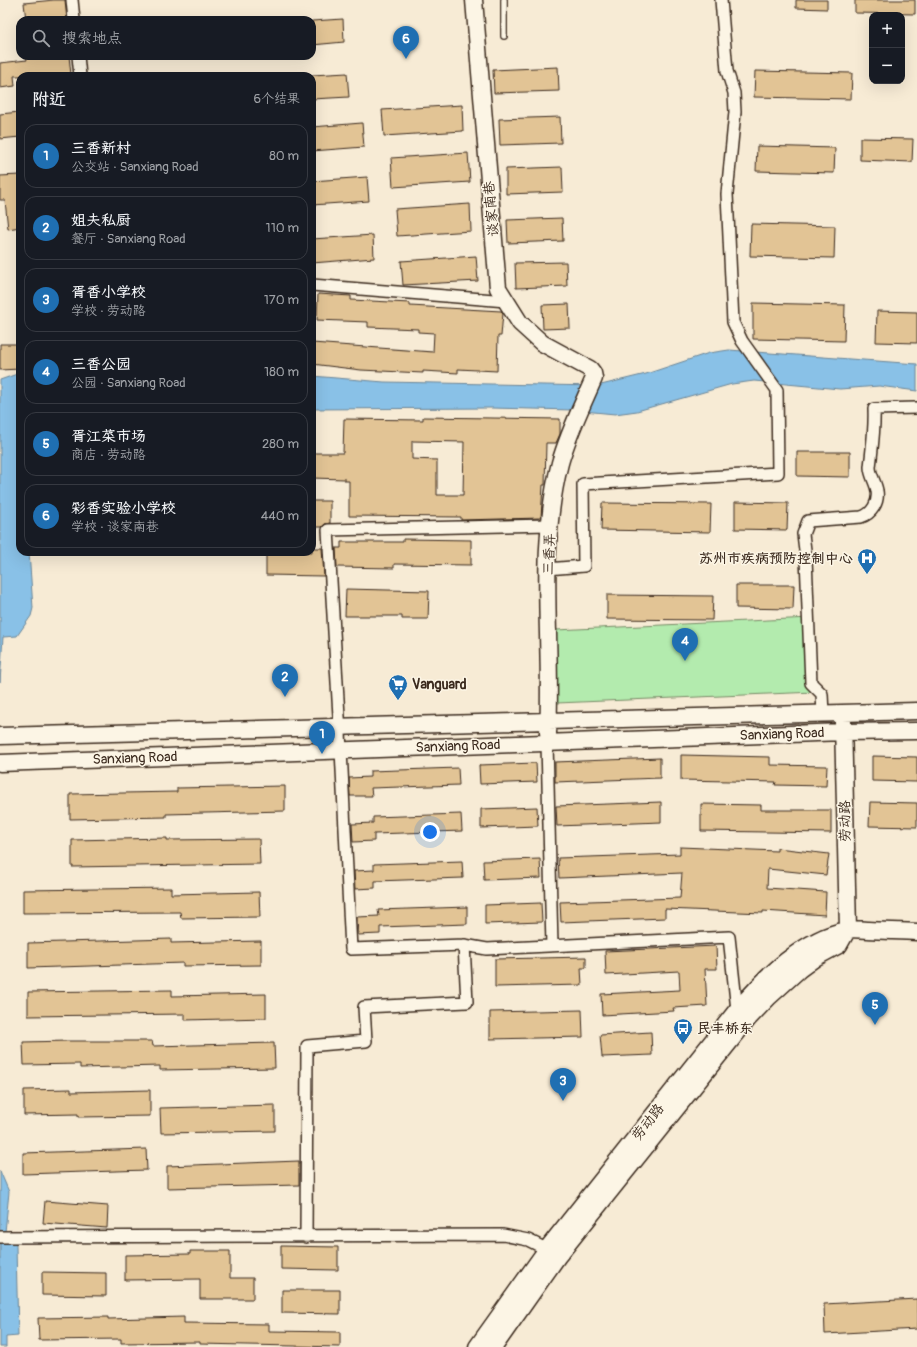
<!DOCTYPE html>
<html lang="zh">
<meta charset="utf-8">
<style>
:root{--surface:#171b24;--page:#242831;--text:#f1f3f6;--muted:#9ea1a6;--line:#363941;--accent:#1f6fb2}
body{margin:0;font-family:Pangolin,"LXGW WenKai TC",sans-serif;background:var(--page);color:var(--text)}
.controls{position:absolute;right:12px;top:12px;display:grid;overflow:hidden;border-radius:8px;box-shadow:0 4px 16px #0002}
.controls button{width:36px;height:36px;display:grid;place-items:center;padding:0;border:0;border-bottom:1px solid var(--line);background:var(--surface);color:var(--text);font:20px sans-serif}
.you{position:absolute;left:430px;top:832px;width:14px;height:14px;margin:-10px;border:3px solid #fff;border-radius:50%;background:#1a73e8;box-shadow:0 0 0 6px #1a73e833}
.badge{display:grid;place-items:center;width:26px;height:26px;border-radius:50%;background:var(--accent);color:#fff;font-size:13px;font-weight:700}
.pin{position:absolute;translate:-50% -33px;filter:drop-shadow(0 1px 2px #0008)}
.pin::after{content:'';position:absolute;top:21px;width:14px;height:12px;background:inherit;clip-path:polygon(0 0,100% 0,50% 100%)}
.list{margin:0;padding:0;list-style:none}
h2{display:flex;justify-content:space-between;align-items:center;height:52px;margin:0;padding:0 16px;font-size:17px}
h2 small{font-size:13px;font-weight:400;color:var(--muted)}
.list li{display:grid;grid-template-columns:26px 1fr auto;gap:12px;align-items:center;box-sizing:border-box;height:64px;margin:0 8px 8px;padding:0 8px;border:1px solid var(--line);border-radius:12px}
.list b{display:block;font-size:15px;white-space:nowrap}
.list p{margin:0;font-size:13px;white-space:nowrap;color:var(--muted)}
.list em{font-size:13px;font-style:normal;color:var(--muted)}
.icon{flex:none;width:22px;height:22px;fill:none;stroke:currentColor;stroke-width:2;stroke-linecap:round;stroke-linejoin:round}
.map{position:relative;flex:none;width:917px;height:1347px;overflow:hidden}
.search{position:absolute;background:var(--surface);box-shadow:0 4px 16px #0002;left:16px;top:16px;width:300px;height:44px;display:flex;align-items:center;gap:10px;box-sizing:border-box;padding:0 14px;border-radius:12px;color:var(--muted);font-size:15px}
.panel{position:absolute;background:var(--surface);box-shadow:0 4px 16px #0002;left:16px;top:72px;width:300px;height:484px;border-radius:12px}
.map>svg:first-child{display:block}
.green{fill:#b3ebae;stroke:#778a66}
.water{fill:#89c1e7;stroke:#6a8597}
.building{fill:#e2c495;stroke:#3b2a1e;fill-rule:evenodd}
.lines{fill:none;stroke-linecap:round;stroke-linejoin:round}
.lane-casing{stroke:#3b2a1e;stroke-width:8}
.street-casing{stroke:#3b2a1e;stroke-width:14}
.secondary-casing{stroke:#3b2a1e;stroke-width:19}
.lane{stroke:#fcf5e5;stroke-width:5.5}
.street{stroke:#fcf5e5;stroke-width:11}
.secondary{stroke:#fcf5e5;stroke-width:16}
.labels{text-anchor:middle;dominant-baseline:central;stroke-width:3;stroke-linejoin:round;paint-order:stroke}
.street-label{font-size:14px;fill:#3b2a1e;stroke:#fcf5e5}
.poi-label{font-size:14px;font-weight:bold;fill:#3b2a1e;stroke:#fcf5e5;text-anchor:start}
</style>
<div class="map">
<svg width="917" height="1347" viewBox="0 0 917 1347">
<rect width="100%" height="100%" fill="#f7ebd5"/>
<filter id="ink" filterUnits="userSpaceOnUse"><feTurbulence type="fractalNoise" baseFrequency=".025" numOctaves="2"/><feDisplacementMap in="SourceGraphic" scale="8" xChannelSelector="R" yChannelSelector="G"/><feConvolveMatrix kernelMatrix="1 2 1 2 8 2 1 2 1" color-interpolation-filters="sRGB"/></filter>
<g filter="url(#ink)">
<!-- green -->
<path class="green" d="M811,618L815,692L557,703L556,630Z"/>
<!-- water -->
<path class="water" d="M729,350L917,364V391L879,386L840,389L754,381L732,384L637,411L615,414L573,410L491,408L312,409V376L384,382L597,386L646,374L709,353Z
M20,373V552H29L33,608L31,616L17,636L3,637L0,682V380Z
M0,1171L9,1192L5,1232H15L16,1246L18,1336L6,1337V1347H0Z"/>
<!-- building -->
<path class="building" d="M54,0H65L67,20H26L24,3Z
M796,0H827V9L796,8Z
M855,0H915V14L855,13Z
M343,19L344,42L312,45V21Z
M26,56H69L71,75L14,76L15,86L0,88V63L27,60Z
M558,67L559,91L494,93L493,70Z
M755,71L852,73L851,99L754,97Z
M347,73L349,97L312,99V75Z
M462,105L463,131L384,136L382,110Z
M20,112V137L0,139V114Z
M560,117L561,143L500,145L499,119Z
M362,123L364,147L312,151V127Z
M860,138L913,139L912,162L860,160Z
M757,146L835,148L834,173L756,171Z
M468,153L470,182L393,187L391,158Z
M562,167L563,192L506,194V169Z
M20,175V227L8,229L5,200H0V176Z
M367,177L369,201L312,205V181Z
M470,204L471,231L397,236L395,209Z
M562,218L563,241L508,243L507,220Z
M751,224L835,226L834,258L750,256Z
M373,235L374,258L312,263V239Z
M476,256L478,281L403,285L401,261Z
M566,262L567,286L516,288L515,263Z
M318,294L351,296V300L410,303V306L501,311L503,313L501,336H498L497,371L458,369V373L423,371V373L361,370L312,364V343L433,352L434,333L418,332V329L368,327V322L317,320Z
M753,303L845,305L844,341L753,339Z
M569,304L570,328L543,329L542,305Z
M877,311L917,312V343L876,342Z
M0,344H20V369L0,370Z
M423,417L560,419V434L556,443H546L545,485H543L541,518L461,520V517L349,516V481H345V479L312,478V453H343L344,419L423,420ZM412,441L464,442L463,495H437V460L412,459Z
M797,452H850V477L797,476Z
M312,501H330V523L325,524L322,527H312Z
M735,502L788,503L787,530L735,529Z
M602,503L711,504L710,532L601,530Z
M403,539L471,540V565L394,564V568L337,567L336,548H341V542H403Z
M312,548H322L324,576L266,575V552H312Z
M736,585H794L793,609L736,608Z
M346,589L429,591L428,619H402V616H345Z
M607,595L713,596L712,620L607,619Z
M681,755L770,757V765L827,766L826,786L775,785L776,782L681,780Z
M872,756L917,757V782L872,781Z
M660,758V778L555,782V762Z
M536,763L537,782L480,784L479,765Z
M458,768L459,785L371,788L372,796H350L349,778L370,777V771Z
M285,786V811L166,814V817L70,819V794L177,792V788Z
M661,802V822L557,826L556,806Z
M870,802L917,803V827L869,826Z
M701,804L761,805V810H831V833L701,831Z
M537,807L538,826L481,828V809Z
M461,814L462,831L374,834V841L353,842L352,824L373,823V817Z
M167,838V840L259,839L260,864L72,867V840Z
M680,847L777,851V848L829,854L826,875L768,869L767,888L826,892L825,915L763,911V913L665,909V918L561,922L560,902L680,898L682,873L559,878L558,858L680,854Z
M540,859L541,878L484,880L483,861Z
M462,861L463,878L375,881V888L355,889L354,871L374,870V864Z
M171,888V894L259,892L260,917L181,918L180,912L23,913V890Z
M541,903L542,922L485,924V905Z
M467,907V924L380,927V934L358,935L357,917L379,916L378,910Z
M171,939V943L261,941V965L183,966V963L28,968V943Z
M716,946L717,969H705L707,1006L673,1008L674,1011L602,1015L601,994L680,990L679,971L606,975L605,951Z
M586,957V968H581L582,985L495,987V959Z
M172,990V996L266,994V1018L185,1020V1014L28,1016V992Z
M582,1010L583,1037L490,1039V1012Z
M651,1032L652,1055L602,1057L600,1035Z
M69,1041H152L153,1046L274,1043L275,1068L160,1070V1066L80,1068V1064L24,1065L23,1042Z
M71,1089V1092L150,1090V1116L78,1117V1114L24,1115V1090Z
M275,1105V1131L161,1133L160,1108Z
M146,1149L147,1170L23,1174V1153Z
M299,1161V1185L167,1188V1166Z
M45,1201L108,1206L107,1228L43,1223Z
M281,1246L338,1247V1270L281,1269Z
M190,1251H230V1278H253V1299H200V1279L125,1280V1255L190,1254Z
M42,1272L106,1273V1296L42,1295Z
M282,1290H340V1314L282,1313Z
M917,1299V1329L825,1334L824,1304Z
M108,1317V1319L184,1317V1323L269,1324V1331L340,1332V1347L200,1344V1342L121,1343V1339L39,1340L38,1318Z"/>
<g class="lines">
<defs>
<path id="lane" d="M504,36V0"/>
<path id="street" d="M72,0L74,20
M78,56L80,76
M312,285L506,301
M550,525L328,530L341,750L351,949L464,945L487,949L729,937L737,1010
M547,569L584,566L583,484L778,473L777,390L742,341L733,322L727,194L735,112L734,93L727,71L721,0
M823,714L822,694L811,683L806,558L803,534L808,521L861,517C872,514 879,502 877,491C876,483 870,475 870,467C872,448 875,429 874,409L917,408
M547,743L552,946
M0,1237L503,1235L528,1240L552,1252
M306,1237L307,1046L366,1041L364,1007L467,1002L464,945"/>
<path id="secondary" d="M474,0L498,288L520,323L542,343L590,369L593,373L594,378C582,406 568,434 560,463C537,551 553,643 548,733
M0,736L917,711
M0,763L843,732L917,731
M477,1347L547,1249L737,1010C765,978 803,938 847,930C853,928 861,930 868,930C884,931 901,931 917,932
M494,1347L558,1256L748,1019L769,997L800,969L815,958L839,945L848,929L843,722"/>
</defs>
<!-- lane casing -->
<use href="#lane" class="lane-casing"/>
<!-- street casing -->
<use href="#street" class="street-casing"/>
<!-- secondary casing -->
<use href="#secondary" class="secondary-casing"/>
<!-- lane -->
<use href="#lane" class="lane"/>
<!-- street -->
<use href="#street" class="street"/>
<!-- secondary -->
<use href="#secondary" class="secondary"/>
</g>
</g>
<!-- icons -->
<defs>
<symbol id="hospital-pin" viewBox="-11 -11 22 30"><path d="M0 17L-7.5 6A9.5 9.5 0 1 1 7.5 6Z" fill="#1f6fb2" stroke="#fcf5e5"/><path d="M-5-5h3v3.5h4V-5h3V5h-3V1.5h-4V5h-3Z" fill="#fff"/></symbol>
<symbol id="supermarket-pin" viewBox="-11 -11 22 30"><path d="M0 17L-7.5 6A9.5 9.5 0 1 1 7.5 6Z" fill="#1f6fb2" stroke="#fcf5e5"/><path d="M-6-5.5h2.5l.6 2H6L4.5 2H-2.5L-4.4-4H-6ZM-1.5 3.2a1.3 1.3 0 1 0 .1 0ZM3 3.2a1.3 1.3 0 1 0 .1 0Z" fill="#fff"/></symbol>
<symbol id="bus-pin" viewBox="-11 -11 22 30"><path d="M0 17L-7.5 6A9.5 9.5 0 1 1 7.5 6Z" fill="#1f6fb2" stroke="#fcf5e5"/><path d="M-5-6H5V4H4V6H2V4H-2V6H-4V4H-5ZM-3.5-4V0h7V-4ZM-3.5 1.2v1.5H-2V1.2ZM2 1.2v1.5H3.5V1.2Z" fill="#fff"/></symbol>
</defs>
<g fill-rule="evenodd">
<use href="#hospital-pin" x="856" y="547" width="22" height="30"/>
<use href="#supermarket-pin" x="387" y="673" width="22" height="30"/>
<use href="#bus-pin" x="672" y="1017" width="22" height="30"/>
</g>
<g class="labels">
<!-- street labels -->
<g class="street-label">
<text transform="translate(491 209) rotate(-95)">谈家南巷</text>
<text transform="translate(549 554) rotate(-87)">三香弄</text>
<text transform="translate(782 734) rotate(-2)">Sanxiang Road</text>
<text transform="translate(458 746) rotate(-2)">Sanxiang Road</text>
<text transform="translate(135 758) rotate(-2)">Sanxiang Road</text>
<text transform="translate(845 821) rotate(-91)">劳动路</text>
<text transform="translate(648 1122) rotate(-52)">劳动路</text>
</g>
<!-- poi labels -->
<g class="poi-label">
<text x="853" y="558" text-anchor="end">苏州市疾病预防控制中心</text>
<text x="412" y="684">Vanguard</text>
<text x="697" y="1028">民丰桥东</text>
</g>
</g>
</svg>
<div class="controls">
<button>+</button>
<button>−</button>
</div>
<div class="you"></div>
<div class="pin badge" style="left:322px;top:754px">1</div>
<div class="pin badge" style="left:285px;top:697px">2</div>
<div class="pin badge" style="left:563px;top:1101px">3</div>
<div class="pin badge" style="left:685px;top:661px">4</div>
<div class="pin badge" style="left:875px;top:1025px">5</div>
<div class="pin badge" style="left:406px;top:59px">6</div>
<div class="search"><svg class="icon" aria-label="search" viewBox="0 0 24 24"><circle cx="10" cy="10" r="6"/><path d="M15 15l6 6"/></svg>搜索地点</div>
<section class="panel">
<h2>附近<small>6个结果</small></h2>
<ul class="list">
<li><span class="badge">1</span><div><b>三香新村</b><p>公交站 · Sanxiang Road</p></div><em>80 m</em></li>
<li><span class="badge">2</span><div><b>姐夫私厨</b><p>餐厅 · Sanxiang Road</p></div><em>110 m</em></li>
<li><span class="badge">3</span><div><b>胥香小学校</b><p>学校 · 劳动路</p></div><em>170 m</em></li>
<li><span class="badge">4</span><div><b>三香公园</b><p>公园 · Sanxiang Road</p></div><em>180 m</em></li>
<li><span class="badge">5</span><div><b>胥江菜市场</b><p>商店 · 劳动路</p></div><em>280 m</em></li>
<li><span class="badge">6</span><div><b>彩香实验小学校</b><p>学校 · 谈家南巷</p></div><em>440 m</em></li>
</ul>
</section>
</div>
